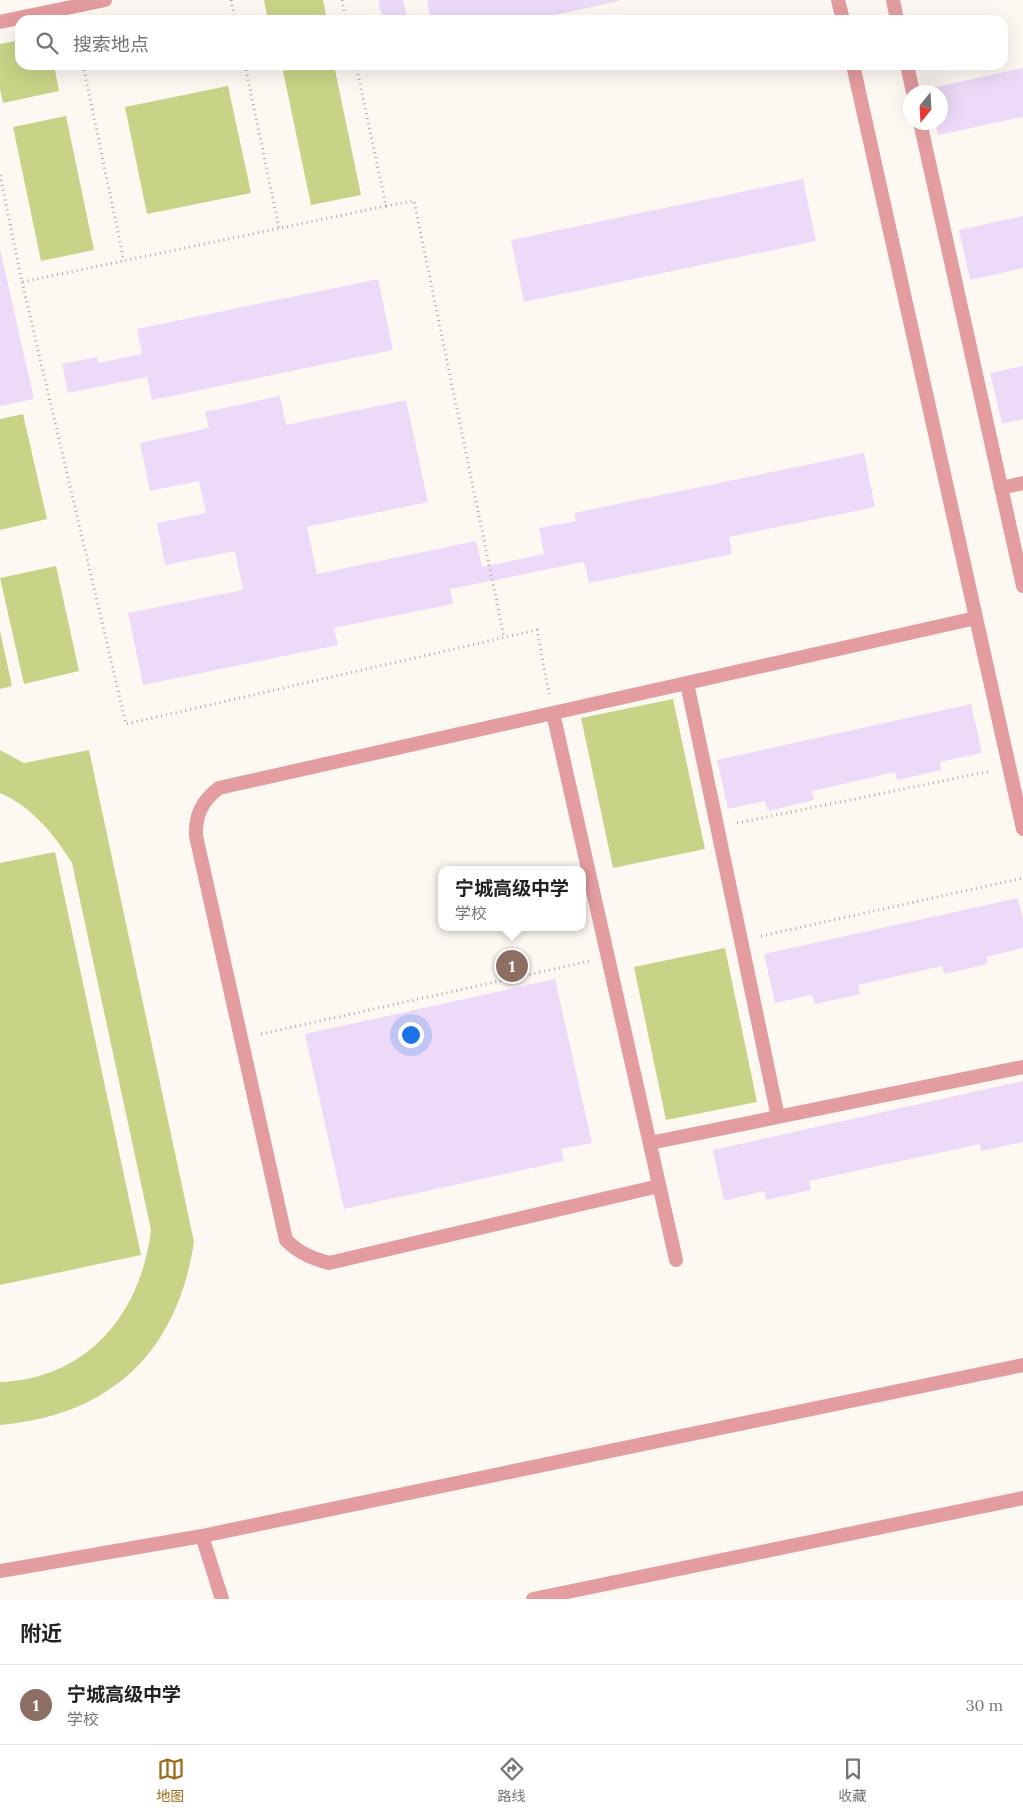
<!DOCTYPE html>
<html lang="zh">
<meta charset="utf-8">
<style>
:root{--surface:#fff;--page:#f2f2f2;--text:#202124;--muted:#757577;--line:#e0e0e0;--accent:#9a6d1d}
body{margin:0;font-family:Lora,"Noto Sans SC",serif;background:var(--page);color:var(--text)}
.compass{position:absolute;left:903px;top:85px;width:45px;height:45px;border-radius:50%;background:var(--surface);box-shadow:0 5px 20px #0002;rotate:198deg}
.you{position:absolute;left:410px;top:1034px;width:18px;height:18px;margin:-12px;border:4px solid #fff;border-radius:50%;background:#1a73e8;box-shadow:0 0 0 8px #1a73e833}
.badge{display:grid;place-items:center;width:32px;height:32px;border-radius:50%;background:var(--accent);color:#fff;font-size:16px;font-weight:700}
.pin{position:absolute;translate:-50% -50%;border:2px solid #fff;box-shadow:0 1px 5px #0006}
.popup{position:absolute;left:438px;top:866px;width:148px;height:65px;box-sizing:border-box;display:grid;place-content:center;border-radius:10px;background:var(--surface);filter:drop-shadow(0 1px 4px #0005);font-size:16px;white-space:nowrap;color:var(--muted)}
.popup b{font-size:19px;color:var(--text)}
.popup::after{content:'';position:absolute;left:50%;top:100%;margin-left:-10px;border:10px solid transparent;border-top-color:var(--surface)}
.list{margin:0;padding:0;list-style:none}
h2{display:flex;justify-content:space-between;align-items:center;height:65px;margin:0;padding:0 20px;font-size:21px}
h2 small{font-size:16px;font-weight:400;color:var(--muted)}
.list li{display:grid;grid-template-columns:32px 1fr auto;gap:15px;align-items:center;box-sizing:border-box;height:80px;padding:0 20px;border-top:1px solid var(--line)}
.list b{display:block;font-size:19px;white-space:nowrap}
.list p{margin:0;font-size:16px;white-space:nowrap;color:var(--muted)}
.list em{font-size:16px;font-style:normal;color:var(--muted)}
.icon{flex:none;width:28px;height:28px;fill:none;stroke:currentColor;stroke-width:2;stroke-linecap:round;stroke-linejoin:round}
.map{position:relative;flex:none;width:1023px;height:1599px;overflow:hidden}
.search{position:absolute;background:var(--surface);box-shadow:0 5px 20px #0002;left:15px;right:15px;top:15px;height:55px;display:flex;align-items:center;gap:12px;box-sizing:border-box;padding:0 18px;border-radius:15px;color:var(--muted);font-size:19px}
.sheet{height:145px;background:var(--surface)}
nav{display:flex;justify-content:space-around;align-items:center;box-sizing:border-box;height:70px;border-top:1px solid var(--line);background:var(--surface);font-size:14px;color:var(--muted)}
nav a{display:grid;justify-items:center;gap:2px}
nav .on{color:var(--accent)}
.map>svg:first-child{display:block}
.green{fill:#c8d387}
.building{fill:#ecdaf8}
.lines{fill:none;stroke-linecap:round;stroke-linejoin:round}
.path{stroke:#b2aaa4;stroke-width:3;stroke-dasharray:1 4;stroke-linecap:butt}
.service{stroke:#e39c9f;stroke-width:14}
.minor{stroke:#e39c9f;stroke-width:14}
</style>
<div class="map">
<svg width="1023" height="1599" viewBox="0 0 1023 1599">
<rect width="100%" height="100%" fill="#fef8f3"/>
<!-- green -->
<path class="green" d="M264,0H323L327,20H268Z
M20,40V65H54L59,91L3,103L0,89V44Z
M315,65H334L361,195L311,205L283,71Z
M228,86L251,193L147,214L125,107Z
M66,116L94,250L41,261L13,127Z
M23,414L47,519L0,530V419Z
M56,566L79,671L24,684L0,578Z
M0,631L12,686L0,689Z
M673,699L705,849L613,868L581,718Z
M0,750L24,763L89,750L194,1242C177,1352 112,1415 0,1425V1382C88,1379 141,1313 151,1230L72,863C54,834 32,807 0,793Z
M55,852L141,1255L0,1285V863Z
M725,948L757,1102L666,1120L634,967Z"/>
<!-- building -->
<path class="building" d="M378,0H403L408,20H383Z
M427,0H619V1L532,20H418L430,17Z
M1023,68V117L938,135L935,122H940V92H928L927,89Z
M803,179L816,241L524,302L511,240Z
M1023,216V268L970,280L959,230Z
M0,249L34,399L0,406Z
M378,279L393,350L152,400L147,377L68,393L62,364L97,357L98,363L142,354L137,329Z
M1023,366V419L1002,424L990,373Z
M280,396L286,425L406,400L428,502L307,527L317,574L476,541L482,567L544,554L539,528L576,521L574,513L864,453L875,507L729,537L732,554L589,583L584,562L450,589L453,604L334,628L338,645L143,685L128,613L243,590L235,551L165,565L157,523L206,513L199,481L150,491L140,443L209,428L205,412Z
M971,704L982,753L940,762L941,770L897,780L895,772L812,791L814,800L768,811L765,801L728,809L717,760Z
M1018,898L1023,920V948L986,957L988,964L944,974L942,966L858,985L861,994L815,1004L812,995L775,1003L764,954Z
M555,979L592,1143L561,1149L564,1161L344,1209L305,1034Z
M1023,1081V1142L981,1151L980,1144L809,1181L811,1190L766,1200L764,1191L724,1201L713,1150Z"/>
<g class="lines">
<!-- path -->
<path class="path" d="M231,0L235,20
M342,0L346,20
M83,65L124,261
M245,65L279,228
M0,175L22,282L386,206L356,65
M386,206L414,201L504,637
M22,282L126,724L537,630L549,694
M737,823L991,771
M761,936L1023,878
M261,1034L590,961"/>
<!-- service -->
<path class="service" d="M838,0L843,20
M893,0L897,20
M0,22L105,0
M853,65L1023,829
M907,65L913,92
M920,122L1023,586
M1001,488L1023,483
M687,683L778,1117
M553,713L676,1260
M650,1143L1023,1067
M659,1186L329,1263C311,1258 299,1253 286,1240L196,836C195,815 202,801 219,788L976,618"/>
<!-- minor -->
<path class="minor" d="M202,1536L222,1599
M0,1571L202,1536L1023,1365
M533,1599L1023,1498"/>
</g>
</svg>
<svg class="compass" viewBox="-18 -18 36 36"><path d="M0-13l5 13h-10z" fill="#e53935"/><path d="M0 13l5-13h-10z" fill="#757577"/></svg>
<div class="you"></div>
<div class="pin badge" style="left:512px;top:966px;background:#8d6e63">1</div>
<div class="popup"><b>宁城高级中学</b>学校</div>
<div class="search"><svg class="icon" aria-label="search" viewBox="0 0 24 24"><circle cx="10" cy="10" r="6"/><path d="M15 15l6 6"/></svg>搜索地点</div>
</div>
<section class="sheet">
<h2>附近<small></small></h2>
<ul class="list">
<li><span class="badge" style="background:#8d6e63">1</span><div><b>宁城高级中学</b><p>学校</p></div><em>30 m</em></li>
</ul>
</section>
<nav>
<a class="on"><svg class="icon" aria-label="map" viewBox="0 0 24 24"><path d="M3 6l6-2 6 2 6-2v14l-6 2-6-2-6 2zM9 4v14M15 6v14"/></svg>地图</a>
<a><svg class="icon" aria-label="directions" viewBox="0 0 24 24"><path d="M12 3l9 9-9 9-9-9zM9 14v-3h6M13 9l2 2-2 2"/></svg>路线</a>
<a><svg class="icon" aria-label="saved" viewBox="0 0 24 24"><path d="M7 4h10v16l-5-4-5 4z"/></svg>收藏</a>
</nav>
